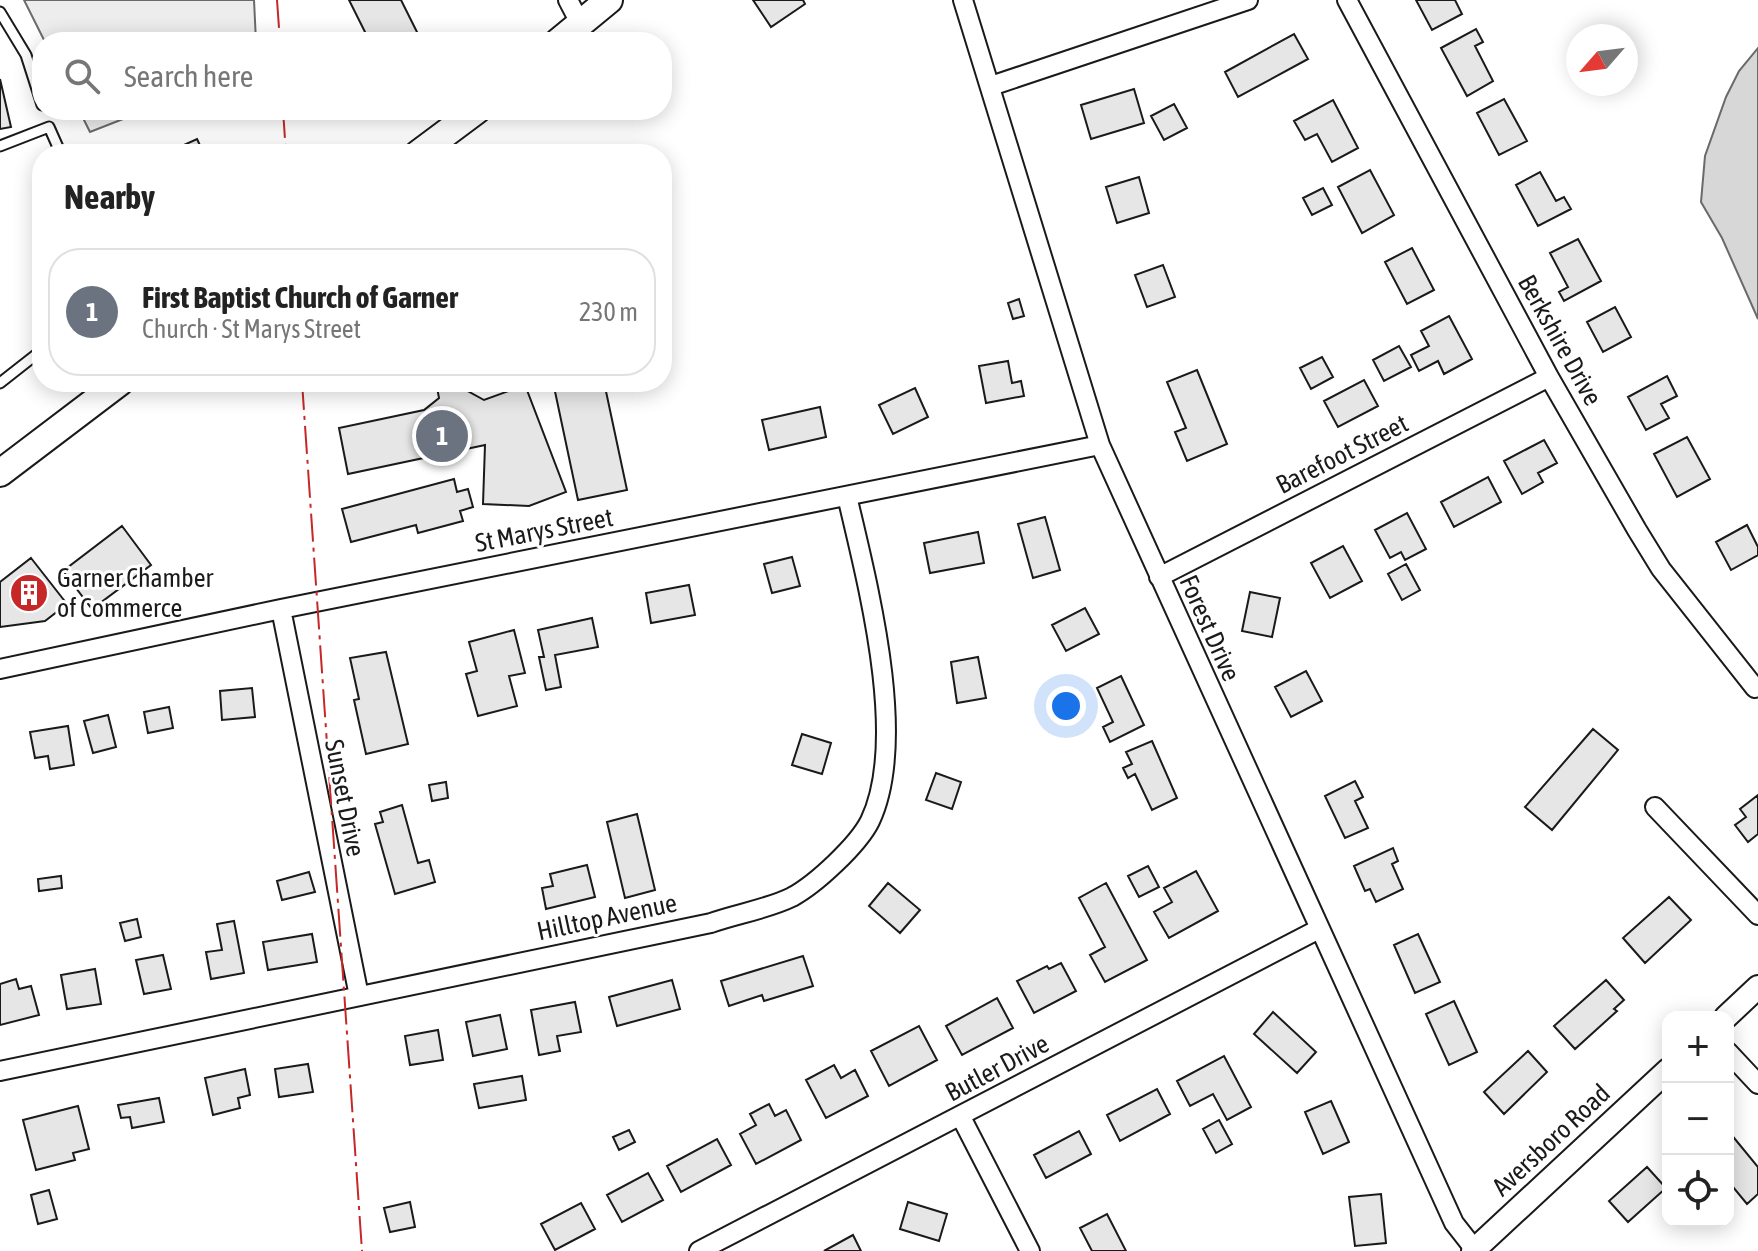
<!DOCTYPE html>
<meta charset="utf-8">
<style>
:root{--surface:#fff;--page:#f2f2f2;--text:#222;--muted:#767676;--line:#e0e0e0;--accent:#c62828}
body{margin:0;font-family:"Asap Condensed",sans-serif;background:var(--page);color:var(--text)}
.controls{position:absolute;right:24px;bottom:24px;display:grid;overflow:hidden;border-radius:16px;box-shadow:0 4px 20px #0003}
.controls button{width:72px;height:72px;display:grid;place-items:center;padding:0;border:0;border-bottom:2px solid var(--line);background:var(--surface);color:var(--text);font:40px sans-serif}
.compass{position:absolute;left:1566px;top:24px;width:72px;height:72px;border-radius:50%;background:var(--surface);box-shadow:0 4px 20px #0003;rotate:242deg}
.you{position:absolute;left:1066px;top:706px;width:28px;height:28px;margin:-20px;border:6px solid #fff;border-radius:50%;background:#1a73e8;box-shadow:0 0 0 12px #1a73e833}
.badge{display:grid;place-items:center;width:52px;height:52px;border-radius:50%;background:var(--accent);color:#fff;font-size:26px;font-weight:700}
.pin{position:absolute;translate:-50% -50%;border:4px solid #fff;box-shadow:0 2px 8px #0006}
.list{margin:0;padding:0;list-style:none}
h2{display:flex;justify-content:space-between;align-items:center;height:104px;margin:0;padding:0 32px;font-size:34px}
h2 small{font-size:26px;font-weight:400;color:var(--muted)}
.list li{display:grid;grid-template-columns:52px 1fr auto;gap:24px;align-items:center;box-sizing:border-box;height:128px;margin:0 16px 16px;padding:0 16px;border:2px solid var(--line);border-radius:32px}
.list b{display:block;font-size:30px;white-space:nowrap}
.list p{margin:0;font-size:26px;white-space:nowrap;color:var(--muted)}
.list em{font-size:26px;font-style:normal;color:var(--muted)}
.icon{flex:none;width:44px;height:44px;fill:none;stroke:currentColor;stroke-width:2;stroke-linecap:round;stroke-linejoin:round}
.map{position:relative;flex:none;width:1758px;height:1251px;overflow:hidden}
.search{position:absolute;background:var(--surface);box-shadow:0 4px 20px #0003;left:32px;top:32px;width:640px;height:88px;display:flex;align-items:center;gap:20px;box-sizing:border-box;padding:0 28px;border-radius:32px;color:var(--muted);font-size:30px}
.panel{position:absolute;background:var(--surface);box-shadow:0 4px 20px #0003;left:32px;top:144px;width:640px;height:248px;border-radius:32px}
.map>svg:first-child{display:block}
.built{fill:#ededed;stroke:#6a6a6a;stroke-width:2}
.water{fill:#d7d7d7;stroke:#6a6a6a;stroke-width:2}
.building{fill:#e6e6e6;stroke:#1a1a1a;stroke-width:2}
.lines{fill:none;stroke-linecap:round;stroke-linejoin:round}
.service-casing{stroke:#1a1a1a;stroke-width:13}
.minor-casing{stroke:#1a1a1a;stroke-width:22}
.tertiary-casing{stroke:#1a1a1a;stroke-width:26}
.secondary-casing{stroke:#1a1a1a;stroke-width:30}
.service{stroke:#fff;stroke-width:9}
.minor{stroke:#fff;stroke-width:18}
.tertiary{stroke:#fff;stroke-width:22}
.secondary{stroke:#fff;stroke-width:26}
.power{stroke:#c62828;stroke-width:2;stroke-dasharray:28 6 4 6;stroke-linecap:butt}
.labels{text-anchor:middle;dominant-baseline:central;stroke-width:6;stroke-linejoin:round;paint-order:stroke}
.street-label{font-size:26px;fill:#1a1a1a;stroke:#fff}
.poi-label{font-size:26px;fill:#1a1a1a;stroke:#fff;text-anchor:start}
</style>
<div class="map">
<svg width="1758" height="1251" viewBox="0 0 1758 1251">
<rect width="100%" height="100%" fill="#fff"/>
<!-- built -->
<path class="built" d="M24,0H254L256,42H45Z
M79,110H146L90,132Z"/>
<!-- water -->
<path class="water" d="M1758,48V319L1722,238L1701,202L1705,156L1726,97L1739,71Z"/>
<!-- building -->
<path class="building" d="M349,0H401L421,40L370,42Z
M753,0H803L805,4L771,27Z
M1416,0H1455L1462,14L1432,30Z
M1476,29L1483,42L1475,46L1493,81L1467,96L1441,48Z
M1294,34L1308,59L1238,97L1225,72Z
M0,79L11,127L0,129Z
M1134,89L1144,123L1091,139L1081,105Z
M1504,99L1527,141L1499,155L1477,113Z
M1333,100L1358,148L1332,162L1317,134L1305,140L1294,121Z
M1174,104L1187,128L1164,140L1151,116Z
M197,139L204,154H164Z
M1370,170L1394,215L1362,233L1338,187Z
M1540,172L1556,201L1564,197L1571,209L1538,226L1516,185Z
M1139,177L1149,213L1117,223L1106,187Z
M1323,188L1332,205L1312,215L1303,198Z
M1578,239L1601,281L1564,301L1559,292L1568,287L1550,253Z
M1412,248L1434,290L1407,304L1385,262Z
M1163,265L1175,297L1147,307L1135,275Z
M1019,299L1024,316L1013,319L1008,303Z
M1615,307L1631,337L1603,352L1587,322Z
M1449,316L1472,359L1444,374L1438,361L1419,371L1411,355L1429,346L1421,331Z
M1399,346L1411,367L1384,381L1373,360Z
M1322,357L1333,377L1311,389L1300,368Z
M1008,361L1012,383L1021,381L1024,396L986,403L979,366Z
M1197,370L1227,444L1187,461L1175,432L1186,428L1167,382Z
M1667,376L1677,396L1661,404L1669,418L1646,430L1628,397Z
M1364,380L1378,406L1338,427L1324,401Z
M436,382H465L466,390L484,400L525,385L566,492L529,506L483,504L485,445L348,474L339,428L424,410L439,398Z
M553,382H604L627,490L578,500Z
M915,388L928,417L893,434L879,405Z
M820,407L826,437L769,450L762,420Z
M1687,437L1710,479L1677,497L1654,454Z
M1544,440L1557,463L1538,473L1543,482L1522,494L1504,461Z
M1488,477L1501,502L1454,527L1441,502Z
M454,479L457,492L468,489L473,507L460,511L463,521L418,533L416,525L351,542L342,509Z
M1407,513L1426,549L1405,560L1401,552L1390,558L1375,530Z
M1045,517L1060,570L1033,578L1018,524Z
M1747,525L1758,547V555L1731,570L1716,542Z
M122,526L151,565L92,609L63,571Z
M978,532L984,563L930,573L924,543Z
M1343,546L1362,581L1330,598L1311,563Z
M792,557L800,586L772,593L764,564Z
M31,558L67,604L45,621L0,627V582Z
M1406,564L1420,590L1402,600L1388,574Z
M689,585L695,615L651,623L646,593Z
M1250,592L1280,598L1272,637L1242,631Z
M1085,608L1099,634L1066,651L1052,625Z
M592,618L598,647L555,655L561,687L546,690L539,657H544L538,630Z
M514,630L525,673L509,676L517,706L478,716L466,674L477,671L469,642Z
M386,652L408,744L366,754L354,700L359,699L350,658Z
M978,657L986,698L957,703L951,662Z
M1306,671L1322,701L1291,717L1275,687Z
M1121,676L1144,725L1110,742L1103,727L1113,722L1097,688Z
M252,688L255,717L222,720L220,691Z
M169,707L173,728L148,733L144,712Z
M108,715L116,747L93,753L84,721Z
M68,726L74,765L50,769L48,756L35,758L30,732Z
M1593,729L1618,750L1552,830L1525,807Z
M802,734L831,743L822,774L792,765Z
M1152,741L1177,798L1152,810L1135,774L1128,778L1123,768L1132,764L1126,752Z
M936,773L961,782L952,809L926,800Z
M1355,781L1363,797L1355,801L1368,828L1345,838L1325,796Z
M446,782L448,798L432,801L429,785Z
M1758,795V834L1748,842L1735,825L1746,817L1740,809Z
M402,805L418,863L429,860L435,882L395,894L375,824L383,822L380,812Z
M637,814L655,890L625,898L607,822Z
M1393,848L1398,861L1392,864L1403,889L1376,902L1370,889L1365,891L1354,866Z
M587,865L595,897L546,909L542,888L553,886L550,874Z
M1148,866L1159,887L1139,897L1128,876Z
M1196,871L1218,911L1169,938L1154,912L1172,902L1164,888Z
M309,872L315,892L282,900L277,881Z
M61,876L62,888L39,891L38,879Z
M888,883L920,910L900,933L869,906Z
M1106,883L1147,960L1105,982L1090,955L1105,947L1079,898Z
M1669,897L1691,920L1645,963L1623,938Z
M137,919L141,937L125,941L120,923Z
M234,921L244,973L211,979L206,952L222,950L217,924Z
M312,934L317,962L268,970L263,942Z
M1418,934L1440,982L1415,993L1394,945Z
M163,955L171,989L144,994L136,960Z
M803,956L813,986L764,1001L762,995L729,1006L721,981Z
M1061,963L1076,991L1034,1013L1017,981L1047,966L1049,969Z
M95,969L101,1004L67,1009L61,975Z
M16,979L19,989L31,986L39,1015L0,1025V984Z
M672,980L680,1009L617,1026L609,997Z
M1606,980L1624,1000L1614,1009L1617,1011L1575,1049L1554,1026Z
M997,998L1013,1028L962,1055L946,1026Z
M1454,1001L1477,1052L1449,1065L1426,1014Z
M575,1002L581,1032L557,1036L560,1051L539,1055L531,1010Z
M1273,1012L1316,1052L1297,1073L1254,1034Z
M500,1015L507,1049L473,1056L466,1022Z
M919,1026L937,1060L889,1086L871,1051Z
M438,1030L443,1060L410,1065L405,1036Z
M1528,1051L1547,1072L1504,1114L1484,1092Z
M1224,1056L1251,1107L1227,1120L1213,1094L1190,1106L1177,1081Z
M308,1064L313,1092L279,1097L275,1069Z
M834,1065L841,1078L855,1070L868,1096L826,1118L806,1080Z
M245,1069L250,1095L238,1098L240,1108L213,1115L205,1078Z
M522,1076L526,1100L479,1108L474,1084Z
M1157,1089L1170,1114L1120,1141L1107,1115Z
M159,1098L164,1122L132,1128L130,1117L121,1118L118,1105Z
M1331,1101L1349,1142L1323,1154L1305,1112Z
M769,1104L775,1116L786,1110L801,1140L756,1164L740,1134L756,1125L750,1114Z
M78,1106L89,1149L73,1153L75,1160L36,1170L23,1120Z
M1219,1120L1232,1144L1216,1153L1203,1129Z
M629,1130L635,1142L619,1150L613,1137Z
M1079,1131L1091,1154L1046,1178L1034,1155Z
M1730,1133L1758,1167V1194L1747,1204L1728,1181Z
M717,1139L731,1165L681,1192L667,1166Z
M1647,1167L1666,1188L1628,1222L1609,1201Z
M648,1173L663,1200L622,1222L607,1195Z
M49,1190L57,1219L38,1224L31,1195Z
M1381,1194L1386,1243L1355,1246L1349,1197Z
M410,1202L415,1227L390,1232L384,1208Z
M908,1202L947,1214L939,1241L900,1229Z
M581,1203L595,1229L555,1250L541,1224Z
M1107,1214L1126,1251H1092L1080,1228Z
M853,1235L861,1251H824Z"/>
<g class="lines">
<defs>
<path id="service" d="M0,12L26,55L42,105
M0,146L49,127L61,154
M0,383L42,350"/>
<path id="minor" d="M568,0L580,23
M963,0L1100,445L1454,1223L1476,1251
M1347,0L1549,377L1637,530L1661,569L1755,688
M991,86L1248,0
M1159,577L1549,377
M281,609L359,996
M0,669L281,609L1100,445
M1655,807L1758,915
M1728,1052L1758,1084
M0,1071L711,923C736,914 768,909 792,897C816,884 858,845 870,821C909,739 867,582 847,496
M961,1117L1030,1251
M699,1251L1319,929"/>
<path id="tertiary" d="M1726,1017L1758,987
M1473,1251L1668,1070"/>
<path id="secondary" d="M558,42L609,0
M418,154L477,110
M0,473L120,382"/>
</defs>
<!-- service casing -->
<use href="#service" class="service-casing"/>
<!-- minor casing -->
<use href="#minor" class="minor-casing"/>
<!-- tertiary casing -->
<use href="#tertiary" class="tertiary-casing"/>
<!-- secondary casing -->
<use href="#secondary" class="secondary-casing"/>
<!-- service -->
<use href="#service" class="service"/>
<!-- minor -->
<use href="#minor" class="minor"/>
<!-- tertiary -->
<use href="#tertiary" class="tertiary"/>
<!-- secondary -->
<use href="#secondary" class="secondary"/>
<!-- power -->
<path class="power" d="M277,0L280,42
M283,110L286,154
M302,382L362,1251"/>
</g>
<!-- icons -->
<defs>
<symbol id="building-disc" viewBox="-11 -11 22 22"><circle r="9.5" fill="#c62828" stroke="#fff"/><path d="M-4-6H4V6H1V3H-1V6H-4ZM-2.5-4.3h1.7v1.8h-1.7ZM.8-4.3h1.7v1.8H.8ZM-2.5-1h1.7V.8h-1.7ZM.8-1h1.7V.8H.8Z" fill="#fff"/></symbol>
</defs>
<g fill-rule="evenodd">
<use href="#building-disc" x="7" y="571" width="44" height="44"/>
</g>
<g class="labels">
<!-- street labels -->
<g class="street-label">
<text transform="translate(1560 340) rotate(61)">Berkshire Drive</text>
<text transform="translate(1342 454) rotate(-27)">Barefoot Street</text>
<text transform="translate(544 530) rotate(-11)">St Marys Street</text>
<text transform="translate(1210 628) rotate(66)">Forest Drive</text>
<text transform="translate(345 798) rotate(79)">Sunset Drive</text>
<text transform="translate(607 917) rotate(-12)">Hilltop Avenue</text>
<text transform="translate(997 1068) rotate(-28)">Butler Drive</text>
<text transform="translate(1551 1140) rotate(-43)">Aversboro Road</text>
</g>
<!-- poi labels -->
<g class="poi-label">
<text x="57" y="578">Garner Chamber<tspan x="57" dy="30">of Commerce</tspan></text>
</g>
</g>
</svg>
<div class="controls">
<button>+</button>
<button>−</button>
<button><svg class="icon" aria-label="locate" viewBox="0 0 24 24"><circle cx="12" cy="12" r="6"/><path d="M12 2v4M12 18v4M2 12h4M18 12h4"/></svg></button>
</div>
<svg class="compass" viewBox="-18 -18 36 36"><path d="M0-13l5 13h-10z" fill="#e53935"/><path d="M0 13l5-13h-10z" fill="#767676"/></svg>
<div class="you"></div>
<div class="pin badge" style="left:442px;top:436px;background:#6b7280">1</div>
<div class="search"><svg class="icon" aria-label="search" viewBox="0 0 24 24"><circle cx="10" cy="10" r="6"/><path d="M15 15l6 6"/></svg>Search here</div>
<section class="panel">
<h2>Nearby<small></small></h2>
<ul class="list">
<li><span class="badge" style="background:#6b7280">1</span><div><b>First Baptist Church of Garner</b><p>Church · St Marys Street</p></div><em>230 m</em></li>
</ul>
</section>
</div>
